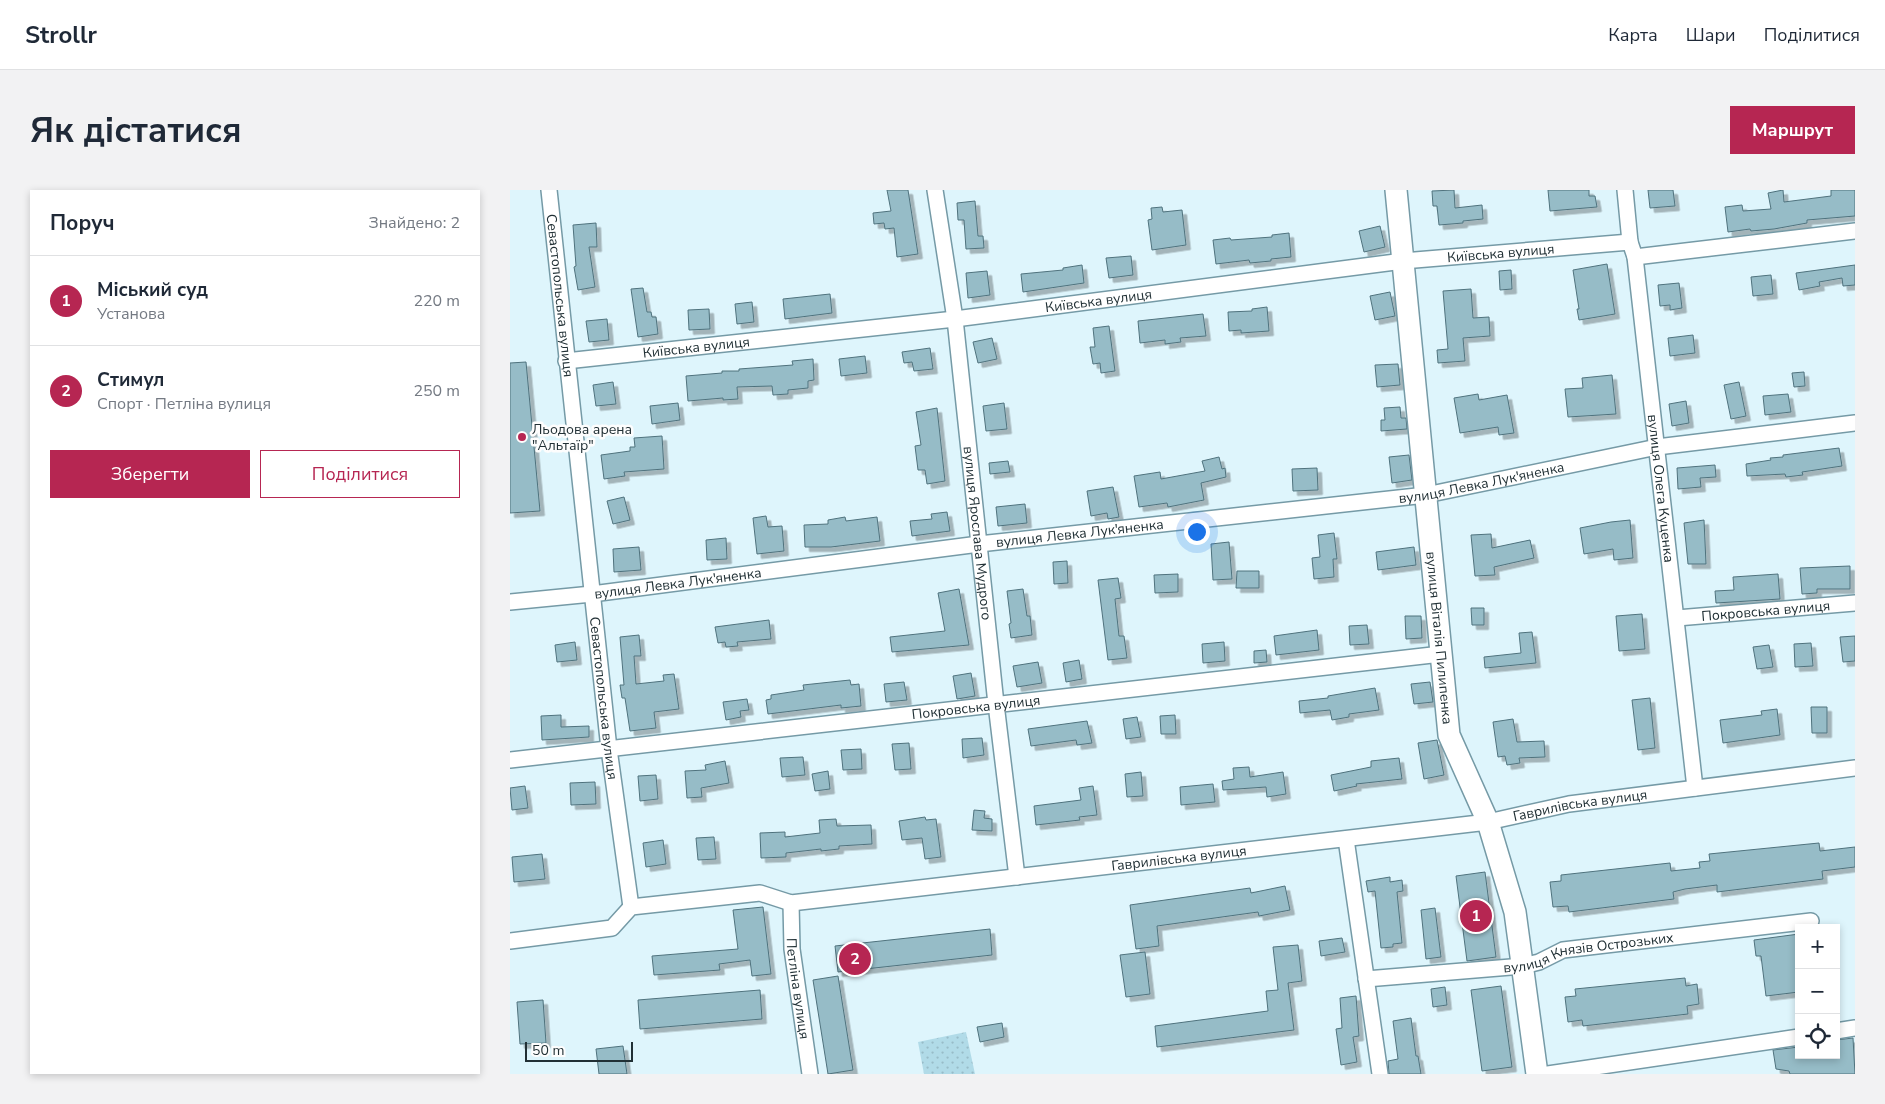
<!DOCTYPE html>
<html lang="uk">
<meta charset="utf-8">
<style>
:root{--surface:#fff;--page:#f2f2f3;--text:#1f2937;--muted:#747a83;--line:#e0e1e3;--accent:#b62652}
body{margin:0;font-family:"Nunito Sans",sans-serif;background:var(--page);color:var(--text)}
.controls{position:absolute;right:15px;bottom:15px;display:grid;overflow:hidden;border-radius:0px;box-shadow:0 2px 8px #0003}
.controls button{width:45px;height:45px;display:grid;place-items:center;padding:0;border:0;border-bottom:1px solid var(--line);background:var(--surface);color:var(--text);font:25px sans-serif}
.scale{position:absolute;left:15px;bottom:12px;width:108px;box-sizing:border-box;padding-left:5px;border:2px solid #213035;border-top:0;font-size:14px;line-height:18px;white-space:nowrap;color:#213035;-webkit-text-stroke:4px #fdfdfd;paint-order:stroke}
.you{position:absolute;left:686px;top:341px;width:18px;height:18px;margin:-12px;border:4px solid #fff;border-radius:50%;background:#1a73e8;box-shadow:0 0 0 8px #1a73e833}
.badge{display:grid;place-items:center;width:32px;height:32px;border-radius:50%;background:var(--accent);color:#fff;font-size:16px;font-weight:700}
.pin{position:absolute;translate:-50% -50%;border:2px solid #fff;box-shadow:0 1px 5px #0006}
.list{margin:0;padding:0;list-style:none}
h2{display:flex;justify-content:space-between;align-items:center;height:65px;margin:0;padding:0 20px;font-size:21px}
h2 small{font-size:16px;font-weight:400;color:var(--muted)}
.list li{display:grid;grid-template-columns:32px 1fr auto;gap:15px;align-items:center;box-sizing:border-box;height:90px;padding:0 20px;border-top:1px solid var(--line)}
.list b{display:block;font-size:19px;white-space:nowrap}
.list p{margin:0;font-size:16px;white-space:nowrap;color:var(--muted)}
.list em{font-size:16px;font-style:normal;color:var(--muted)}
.actions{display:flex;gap:10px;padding:15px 20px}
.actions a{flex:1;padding:11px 0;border:1px solid var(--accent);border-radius:0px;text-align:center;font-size:18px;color:var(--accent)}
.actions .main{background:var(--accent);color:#fff}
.icon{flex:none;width:28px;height:28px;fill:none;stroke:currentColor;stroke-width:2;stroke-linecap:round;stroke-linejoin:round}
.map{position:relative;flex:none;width:1345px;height:884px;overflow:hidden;border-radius:0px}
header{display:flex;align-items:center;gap:30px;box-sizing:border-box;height:70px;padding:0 25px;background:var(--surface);border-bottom:1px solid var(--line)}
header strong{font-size:24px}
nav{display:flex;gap:28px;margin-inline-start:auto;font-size:18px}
.intro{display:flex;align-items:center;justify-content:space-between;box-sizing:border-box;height:120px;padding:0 30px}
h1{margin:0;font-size:35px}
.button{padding:12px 22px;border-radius:0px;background:var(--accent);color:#fff;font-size:18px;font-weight:700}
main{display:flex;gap:30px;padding:0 30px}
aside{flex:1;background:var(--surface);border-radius:0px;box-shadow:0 2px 8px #0003}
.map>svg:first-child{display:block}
.park{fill:url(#park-dots)}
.building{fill:#96bcc7;stroke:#4f727d;filter:url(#shadow)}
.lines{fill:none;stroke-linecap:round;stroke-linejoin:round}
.street-casing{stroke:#759aa6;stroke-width:18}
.secondary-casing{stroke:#759aa6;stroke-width:24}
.street{stroke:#fff;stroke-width:15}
.secondary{stroke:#fff;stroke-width:21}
.poi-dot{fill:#b62652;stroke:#fdfdfd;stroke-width:2}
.labels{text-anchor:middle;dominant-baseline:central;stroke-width:5;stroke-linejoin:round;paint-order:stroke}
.street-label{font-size:14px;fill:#213035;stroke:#fdfdfd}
.poi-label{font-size:14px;fill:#213035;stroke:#fdfdfd;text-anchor:start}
</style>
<header>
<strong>Strollr</strong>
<nav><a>Карта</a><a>Шари</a><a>Поділитися</a></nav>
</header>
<div class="intro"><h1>Як дістатися</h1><a class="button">Маршрут</a></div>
<main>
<aside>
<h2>Поруч<small>Знайдено: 2</small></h2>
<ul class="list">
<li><span class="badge">1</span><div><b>Міський суд</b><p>Установа</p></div><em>220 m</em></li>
<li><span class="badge">2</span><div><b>Стимул</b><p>Спорт · Петліна вулиця</p></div><em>250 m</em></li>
</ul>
<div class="actions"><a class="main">Зберегти</a><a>Поділитися</a></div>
</aside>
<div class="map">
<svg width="1345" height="884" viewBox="0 0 1345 884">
<defs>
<pattern id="park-dots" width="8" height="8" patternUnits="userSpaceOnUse" patternTransform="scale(1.25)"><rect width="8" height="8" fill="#b1dbe8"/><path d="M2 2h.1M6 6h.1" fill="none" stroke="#98bcc8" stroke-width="1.8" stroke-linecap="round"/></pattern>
<filter id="shadow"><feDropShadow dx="4.5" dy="4.5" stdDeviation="0" flood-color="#0004"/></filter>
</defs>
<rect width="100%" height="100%" fill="#def5fc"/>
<!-- park -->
<path class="park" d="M456,842L465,884H414L408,852Z"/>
<!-- building -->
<path class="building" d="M377,0H398L408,64L387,67L384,38L375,39L374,33L364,34L363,23L381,21Z
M944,0L945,18L972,15L973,29L953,31V33L929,35L927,16H923L922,1Z
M1038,0H1079V6H1085L1087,17L1040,21Z
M1138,0H1163L1165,16L1140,18Z
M1273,0L1274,12L1321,6V0H1345V26L1297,30V33L1264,39L1241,41L1240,39L1218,42L1215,17L1232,15L1233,21L1261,19L1258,3Z
M465,11L468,46H473L474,58L456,59L454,30H448L447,13Z
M652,17L653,22L672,20L676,55L642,60L638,30L642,29L641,18Z
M86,33L87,57H79L85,97L68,100L64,77L66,76L63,35Z
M870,36L875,57L854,62L849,41Z
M779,43L781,67L761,69V71L740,73L739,70L706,74L703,50L720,48L721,50L762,47V45Z
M621,66L623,85L599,88L596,68Z
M1097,74L1105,124L1069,130L1067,119H1069L1063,80Z
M572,75L574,93L513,102L511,84L553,80V78Z
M1345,75V95L1333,96L1332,88L1309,92L1310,96L1289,100L1286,83Z
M1001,80L1002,99L990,100L989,81Z
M477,81L480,105L458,108L456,83Z
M1261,85L1263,104L1243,106L1241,87Z
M1169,93L1172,118L1160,120V115L1150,116L1148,95Z
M133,98L137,122H141L142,127H146L148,144L128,147L121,99Z
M961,99L963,128L979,127L980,146L953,148L955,171L928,173L927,160L938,159L933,101Z
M880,102L885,126L865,130L860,106Z
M320,104L322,123L275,129L273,109Z
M242,112L244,132L227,134L225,114Z
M757,117L759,141L731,143V140L719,141L718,122L742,121V119Z
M199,119L200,139L179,140L178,120Z
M693,124L696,146L670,148L671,152L655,154V150L630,153L628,131Z
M97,129L99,150L79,152L76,131Z
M599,136L605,181L591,183L590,173L583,174L580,157H585L583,138Z
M1183,145L1185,163L1160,166L1158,148Z
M482,148L487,169L468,173L463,152Z
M420,158L423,179L404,181L402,172L394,173L392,162Z
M355,166L357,183L331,186L329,169Z
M303,169L304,190L298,191V198L278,200V204L263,205L262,196L227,197L228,209L213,210V208L178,211L176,186L212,183V181H229V179L283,175L282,171Z
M16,172L30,321L0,323V173Z
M888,174L890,195L867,197L865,175Z
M1294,182L1295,196L1284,197L1282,183Z
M1102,185L1106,224L1058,227L1055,199L1073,198L1072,188Z
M103,192L106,214L86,216L83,195Z
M1229,192L1236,226L1221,229L1214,195Z
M968,204L969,210L997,205L1004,243L989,245L988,237L950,243L944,208Z
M1278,204L1281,222L1255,225L1253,206Z
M1176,211L1179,233L1162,236L1159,214Z
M168,213L170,230L142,234L140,216Z
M494,213L497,239L476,241L473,216Z
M890,217L891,228H896L897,239L871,241V230H875L874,218Z
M427,218L435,291L417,294L415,280H408L405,256L411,255L406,222Z
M152,246L154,279L114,282L115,286L94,289L91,265L120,261V257H125L124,248Z
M1329,258L1332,276L1292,282L1293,285L1276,287L1275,284L1237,286L1236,274L1261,270L1260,268L1273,267V265Z
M899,265L902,290L882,293L879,267Z
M709,267L712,279L715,278L716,287L691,293L694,310L658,317L657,313L629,317L624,286L650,282L651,289L695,281L692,271Z
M498,271L500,282L480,284L479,273Z
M1205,275L1206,287L1190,288L1191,297L1168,299L1167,278Z
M807,278L808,300L783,301L782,279Z
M603,297L609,327L598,329L597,323L581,326L577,301Z
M114,307L120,330L103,334L97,311Z
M515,314L517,333L488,336L486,317Z
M437,322L440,341L402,346L400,331L422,329L421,324Z
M256,326L258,337L272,336L274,361L247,364L243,328Z
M335,327L336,331L367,327L370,351L321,357H295L294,335L318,334V330Z
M1120,330L1123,368L1104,370L1103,359L1074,364L1070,338L1101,332Z
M1194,330L1196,374H1178L1174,333Z
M824,343L827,369H823L824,387L804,389L802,368L810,367L808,345Z
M981,344L982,358L1020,350L1024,368L984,377L985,385L965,386L961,345Z
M216,348L217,369L197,370L196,350Z
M719,352L722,389L703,390L701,354Z
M129,357L131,380L104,382L103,359Z
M904,357L906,375L868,380L866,362Z
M557,371L558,393L544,394L543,372Z
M1340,376V399H1307V403L1292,404L1290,378Z
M727,381H749V398H726Z
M668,384V402L645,403L644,385Z
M1268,384L1270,409L1206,413L1205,401L1224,400L1223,387Z
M608,388L611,408L605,409L609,446H614L617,468L598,470L588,390Z
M449,399L459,455L382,462L380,447L435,441L428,403Z
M513,399L517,426H520L522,445L501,448L499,434L501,433L497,401Z
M961,418H974V435H962Z
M1132,424L1135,459L1109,461L1106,426Z
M895,426H911L912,448L896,449Z
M259,430L261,449L227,452L228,456L216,457L215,452L208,453L205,437Z
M857,435L859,454L840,455L839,436Z
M807,440L809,460L766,465L764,446Z
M1022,442L1026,473L975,478L974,467L1011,463L1009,443Z
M129,445L131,466H124L126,494L154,491L153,485L164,484L169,519L144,522L146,538L120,541L115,508H112L110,495H114L110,447Z
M1345,446V471L1333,472L1330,447Z
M65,452L67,470L47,472L45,455Z
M714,452L715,471L693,473L692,454Z
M1301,453L1303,476L1285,477L1284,454Z
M1259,455L1263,477L1247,479L1243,457Z
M756,460L757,472L744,473V461Z
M569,470L572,489L556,492L553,473Z
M528,472L532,493L507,497L503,476Z
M461,483L465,506L447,509L443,486Z
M340,490L341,495L349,494L351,516L331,518V515L258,524L256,510L261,509V505L294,500L293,495Z
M394,492L397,510L376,512L374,494Z
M920,492L923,512L904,514L901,494Z
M865,498L869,520L839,524V527L822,530L820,520L790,523L789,511L818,508V506Z
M1140,508L1145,558L1128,560L1122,510Z
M237,509L239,520L230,521L231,527L216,530L213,512Z
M1301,517H1317V543H1302Z
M1267,519L1270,545L1213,553L1210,530L1252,525L1251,521Z
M51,525V537L79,536V547L32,550L31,526Z
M665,525L666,544H651L650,526Z
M627,527L631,547L616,549L613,529Z
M1003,529L1007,552L1034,551L1035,567L1009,568L1010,573L997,575L995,566L988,567L983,532Z
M577,531L582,553L567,555L566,550L521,556L518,539Z
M472,548L474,565L453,568L452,549Z
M927,550L934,585L914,589L908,553Z
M399,553L401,579L385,580L382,554Z
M351,559L352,579L333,580L331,560Z
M293,567L295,585L272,587L270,568Z
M889,568L892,589L846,594L847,596L824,601L821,585L861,577V571Z
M215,571L219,593L191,598L192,607L177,608L175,581L196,580L195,575Z
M739,577L740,587L773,582L776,604L757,607L756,597L713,600L712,591L724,589L723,578Z
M318,581L320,599L305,601L302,584Z
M631,582L633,606L617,607L615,584Z
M146,585L148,609L130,611L128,586Z
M85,592L86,614L61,615L60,593Z
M703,594L705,612L671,615L670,597Z
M15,596L18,618L2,620L0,598Z
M583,596L587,625L569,627L570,630L526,635L524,616L571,610L569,598Z
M464,620L475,621L474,628L482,629V641L462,640Z
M415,627L416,630L426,629L431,667L415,669L412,648L392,650L389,631Z
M326,629L327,636L361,635L362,654L329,656V659L311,661V659L276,663V667L251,668L250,643L275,642V647L310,643L309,630Z
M204,647L206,669L188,670L186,648Z
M153,650L156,674L136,677L133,653Z
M1309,653L1310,661L1345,657V677L1312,681L1313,689L1207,702V695L1175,699L1163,702L1164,709L1059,722L1058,716L1043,717L1040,692L1051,691V685L1160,673L1161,681L1190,678L1189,672L1200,671L1199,664Z
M32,664L35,689L4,692L2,667Z
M975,682L986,767L957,771L946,686Z
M880,687V692L892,690L893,701L887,702L892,753L883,754V757L871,758L865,701L858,702L856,691Z
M775,696L780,720L749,726L748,722L647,736L649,756L626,759L620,715L740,698L741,703Z
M253,717L261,784L242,786L240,770L209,774L210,780L144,785L142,766L228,759L223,720Z
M925,718L931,767L916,769L911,720Z
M480,739L482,765L328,782L325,756Z
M1289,744V802L1256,806L1251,766H1246L1244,750Z
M832,748L835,762L811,766L809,751Z
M788,755L792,791L778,793L784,840L647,857L645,836L758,821L756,801L768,800L763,757Z
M635,762L640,804L616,807L610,765Z
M328,786L343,880L318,884L303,790Z
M1175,788L1176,796L1187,794L1189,814L1177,816L1178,824L1073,836L1072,830L1058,832L1055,807L1066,806L1065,799Z
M991,796L1002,877L972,881L961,800Z
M935,797L937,815L923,817L921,799Z
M250,800L252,829L130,839L128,810Z
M846,806L849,846L843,847L847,872L831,875L826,839L832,838L830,808Z
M33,810L36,853L10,854L7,812Z
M901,828L906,866H908L911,884H879L878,871L888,869L883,831Z
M492,833L494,847L470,852L467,837Z
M1343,848L1345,884H1280L1279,881L1266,879L1263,860L1289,857V865H1326V850Z
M113,856L117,884H89L86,859Z"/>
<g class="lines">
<defs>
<g id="street">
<path id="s1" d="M39,0L99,559L121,717"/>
<path id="s2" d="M425,0L445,129L486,514L507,687"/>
<path id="s3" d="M1115,0L1120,52L1125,67L1185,598"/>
<path d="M1125,67L1345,41"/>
<path id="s4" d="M56,171L445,129L893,71L1120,52"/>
<path id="s5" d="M0,412L82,404L469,354L916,305L1147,257L1345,233"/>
<path id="s6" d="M1167,428L1345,413"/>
<path id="s7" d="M0,570L931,464"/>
<path d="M836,649L870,884"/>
<path id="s8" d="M281,713L282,759L300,884"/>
<path id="s9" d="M0,751L102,738L121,717L250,703L281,713L978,632L1059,614L1345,578"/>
<path id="s10" d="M856,789L1013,776L1029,772L1053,760L1301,731"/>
<path d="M1326,841L1345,838"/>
<path d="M1038,884L1289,847"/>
</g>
<g id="secondary">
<path id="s11" d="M886,0L939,545L978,632L1005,722L1027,884"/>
</g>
</defs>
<!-- street casing -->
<use href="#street" class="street-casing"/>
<!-- secondary casing -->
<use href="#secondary" class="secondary-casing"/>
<!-- street -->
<use href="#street" class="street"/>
<!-- secondary -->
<use href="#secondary" class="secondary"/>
</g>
<!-- markers -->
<circle class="poi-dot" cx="12" cy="247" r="5"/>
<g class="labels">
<!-- street labels -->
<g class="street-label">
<text stroke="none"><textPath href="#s4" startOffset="941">Київська вулиця</textPath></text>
<text stroke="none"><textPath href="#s1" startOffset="106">Севастопольська вулиця</textPath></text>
<text stroke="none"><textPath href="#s4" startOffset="536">Київська вулиця</textPath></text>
<text stroke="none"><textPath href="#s4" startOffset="131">Київська вулиця</textPath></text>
<text stroke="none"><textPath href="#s5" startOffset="979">вулиця Левка Лук'яненка</textPath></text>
<text stroke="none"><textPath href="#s3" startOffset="301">вулиця Олега Куценка</textPath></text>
<text stroke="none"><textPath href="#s2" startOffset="346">вулиця Ярослава Мудрого</textPath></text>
<text stroke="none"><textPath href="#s5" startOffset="574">вулиця Левка Лук'яненка</textPath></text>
<text stroke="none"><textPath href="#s5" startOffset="169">вулиця Левка Лук'яненка</textPath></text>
<text stroke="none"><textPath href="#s6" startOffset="89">Покровська вулиця</textPath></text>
<text stroke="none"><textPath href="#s11" startOffset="450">вулиця Віталія Пилипенка</textPath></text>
<text stroke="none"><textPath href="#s1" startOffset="511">Севастопольська вулиця</textPath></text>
<text stroke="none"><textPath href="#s7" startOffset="469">Покровська вулиця</textPath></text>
<text stroke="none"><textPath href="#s9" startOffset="1089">Гаврилівська вулиця</textPath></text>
<text stroke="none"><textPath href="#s9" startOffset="684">Гаврилівська вулиця</textPath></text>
<text stroke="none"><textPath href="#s10" startOffset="225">вулиця Князів Острозьких</textPath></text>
<text stroke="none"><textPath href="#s8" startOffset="86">Петліна вулиця</textPath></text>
</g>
<!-- poi labels -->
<g class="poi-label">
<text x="22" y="239">Льодова арена<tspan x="22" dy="16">"Альтаїр"</tspan></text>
</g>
</g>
</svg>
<div class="controls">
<button>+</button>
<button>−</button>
<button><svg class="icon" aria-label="locate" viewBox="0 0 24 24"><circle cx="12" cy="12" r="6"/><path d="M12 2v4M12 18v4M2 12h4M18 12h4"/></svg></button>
</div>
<div class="scale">50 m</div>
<div class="you"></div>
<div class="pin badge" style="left:966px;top:726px">1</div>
<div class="pin badge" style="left:345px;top:769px">2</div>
</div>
</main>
